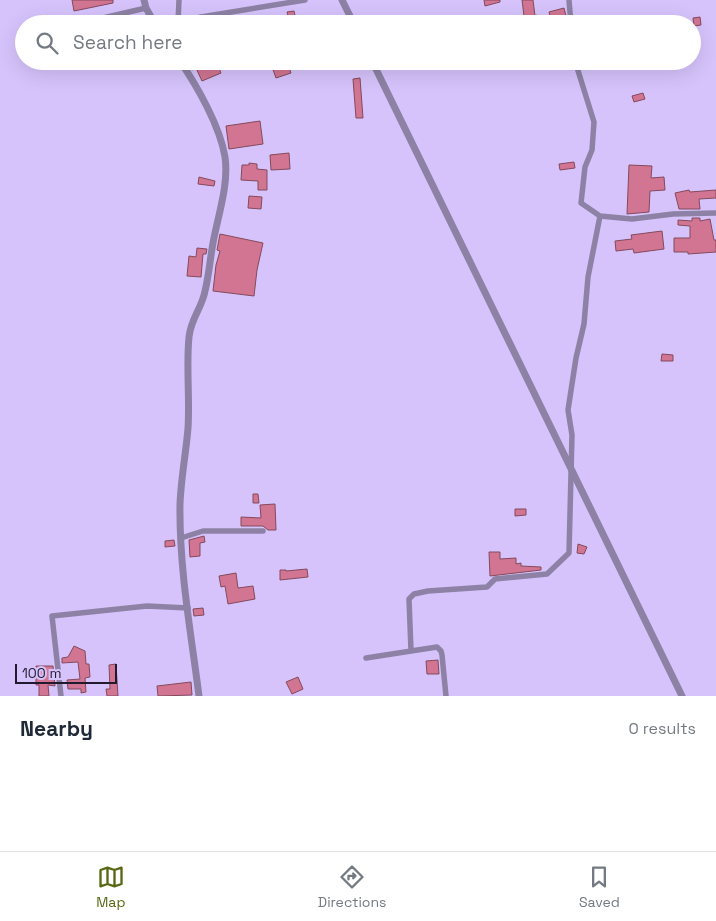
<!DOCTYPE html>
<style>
:root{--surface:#fff;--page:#f2f2f3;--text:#1f2937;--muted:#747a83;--line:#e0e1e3;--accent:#586812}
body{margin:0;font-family:"Space Grotesk",sans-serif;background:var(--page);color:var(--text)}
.scale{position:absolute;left:15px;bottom:12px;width:102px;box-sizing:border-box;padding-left:5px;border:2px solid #21192e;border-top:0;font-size:14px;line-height:18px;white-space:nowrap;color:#21192e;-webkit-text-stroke:4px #d6c3fc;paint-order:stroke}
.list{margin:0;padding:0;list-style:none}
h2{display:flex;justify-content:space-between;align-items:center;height:65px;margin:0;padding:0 20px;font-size:21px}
h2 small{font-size:16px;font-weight:400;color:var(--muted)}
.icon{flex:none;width:28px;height:28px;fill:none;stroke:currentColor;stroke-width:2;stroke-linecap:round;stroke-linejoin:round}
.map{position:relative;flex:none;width:716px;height:696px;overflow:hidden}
.search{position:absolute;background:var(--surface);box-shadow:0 5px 20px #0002;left:15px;right:15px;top:15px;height:55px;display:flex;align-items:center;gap:12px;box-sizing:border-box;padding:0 18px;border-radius:28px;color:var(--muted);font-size:19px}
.sheet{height:155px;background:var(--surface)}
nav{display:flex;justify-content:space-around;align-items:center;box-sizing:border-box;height:70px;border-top:1px solid var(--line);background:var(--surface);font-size:14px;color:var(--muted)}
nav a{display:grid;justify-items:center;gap:2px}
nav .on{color:var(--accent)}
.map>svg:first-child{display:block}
.building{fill:#d27593;stroke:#834a5c}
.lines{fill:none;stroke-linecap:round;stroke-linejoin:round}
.minor{stroke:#8d82a5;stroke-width:5.5}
.tertiary{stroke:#8d82a5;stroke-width:7}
</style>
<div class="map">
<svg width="716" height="696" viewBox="0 0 716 696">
<rect width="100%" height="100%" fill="#d6c3fc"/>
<!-- building -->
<path class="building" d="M72,0H113V3L74,11Z
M484,0H500V2L485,6Z
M522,0H533L535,16L537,15L538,24H525Z
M564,8L566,16L551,20L549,12Z
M294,11L297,24H290L287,12Z
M700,17L701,25L694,26L693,18Z
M187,61H216L221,73L202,81L196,68L192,70Z
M270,61H280L282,67L288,65L291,73L276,78Z
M360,78L363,118H356L353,79Z
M643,93L645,99L634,102L632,96Z
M260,121L263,144L229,149L226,126Z
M289,153L290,169L271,170L270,155Z
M574,162L575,168L560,170L559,164Z
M249,163L257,164V169L267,170V190H258V181L241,180L242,165H249Z
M629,165L652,166L651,178L664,177L665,190L650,191L649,212L627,214Z
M199,177L215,181L214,186L198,184Z
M689,190L690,192L716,190V198L699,199L700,209H679L675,193Z
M249,196L262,197L261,209L248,208Z
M692,218H700V221L710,219L714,240H716V252L688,254V252H674V238H690V226L678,225V220L692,221Z
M662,231L664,249L634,253L633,249L616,251L615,241L632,239L631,235Z
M220,234L263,243L257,270L254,296L213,291L216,265L220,251L217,250Z
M197,248L207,249L206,254H203L201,277L187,276L189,256L196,257Z
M662,354L673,355V361H661Z
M253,494H258L259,503H253Z
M275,504L276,530H268L263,526H241V517L261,518L260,505Z
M515,509H526V515L515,516Z
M204,536L205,542L200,543V556L190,557L189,540Z
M174,540L175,546L165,547V541Z
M578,544L587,547L584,554L577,553Z
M489,552H500V559L516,558V564L521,563V566L541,567V570L490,576Z
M307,569L308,577L280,580V570H286V571Z
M236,573L238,588L253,586L255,599L228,604L225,586L221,587L219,576Z
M203,608L204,615L194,616L193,609Z
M74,646L85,651L86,664H89L90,677L85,678L86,692L81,693V689H68L67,680L80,679L78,662L62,663V658L68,657Z
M438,660L439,674H427L426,661Z
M116,664L118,696H107L106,689H110L109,665Z
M36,666H53L55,686L48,685L49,696H39V685H36Z
M298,677L303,689L292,694L286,682Z
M191,682L192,695L158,696L157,686Z"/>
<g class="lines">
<!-- minor -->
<path class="minor" d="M569,0L571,24
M178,23L179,0
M77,24L146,8
M177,24L201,17L305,0
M575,61L594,122L592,150L585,167L581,203L600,216L632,219L673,214L716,213
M181,538L203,531H263
M411,651L409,599L414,594L428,591L487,587L495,579L547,574L569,553L572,435L568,410L576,358L584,324L588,277L600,216
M366,658L437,647L441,651L442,655L446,696
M61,696L52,616L147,606L188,608"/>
<!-- tertiary -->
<path class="tertiary" d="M144,0L146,8L155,24
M342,0L354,24
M180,61C197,86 220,126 225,157C229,185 218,215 213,243C210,259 209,275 205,291C202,308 191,318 189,337C186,367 190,398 188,428C186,453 181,478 180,504C179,568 191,633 199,696
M372,61L682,696"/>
</g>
</svg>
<div class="scale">100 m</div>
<div class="search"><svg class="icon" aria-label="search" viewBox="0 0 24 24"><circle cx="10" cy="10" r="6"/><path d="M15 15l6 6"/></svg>Search here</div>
</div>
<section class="sheet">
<h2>Nearby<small>0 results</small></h2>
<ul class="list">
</ul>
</section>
<nav>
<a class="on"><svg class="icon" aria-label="map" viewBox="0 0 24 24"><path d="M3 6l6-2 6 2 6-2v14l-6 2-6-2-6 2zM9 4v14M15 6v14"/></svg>Map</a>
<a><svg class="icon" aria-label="directions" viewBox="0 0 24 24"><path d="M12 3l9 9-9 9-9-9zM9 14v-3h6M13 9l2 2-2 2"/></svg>Directions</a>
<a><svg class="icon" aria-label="saved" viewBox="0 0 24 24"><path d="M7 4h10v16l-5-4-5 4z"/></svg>Saved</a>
</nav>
